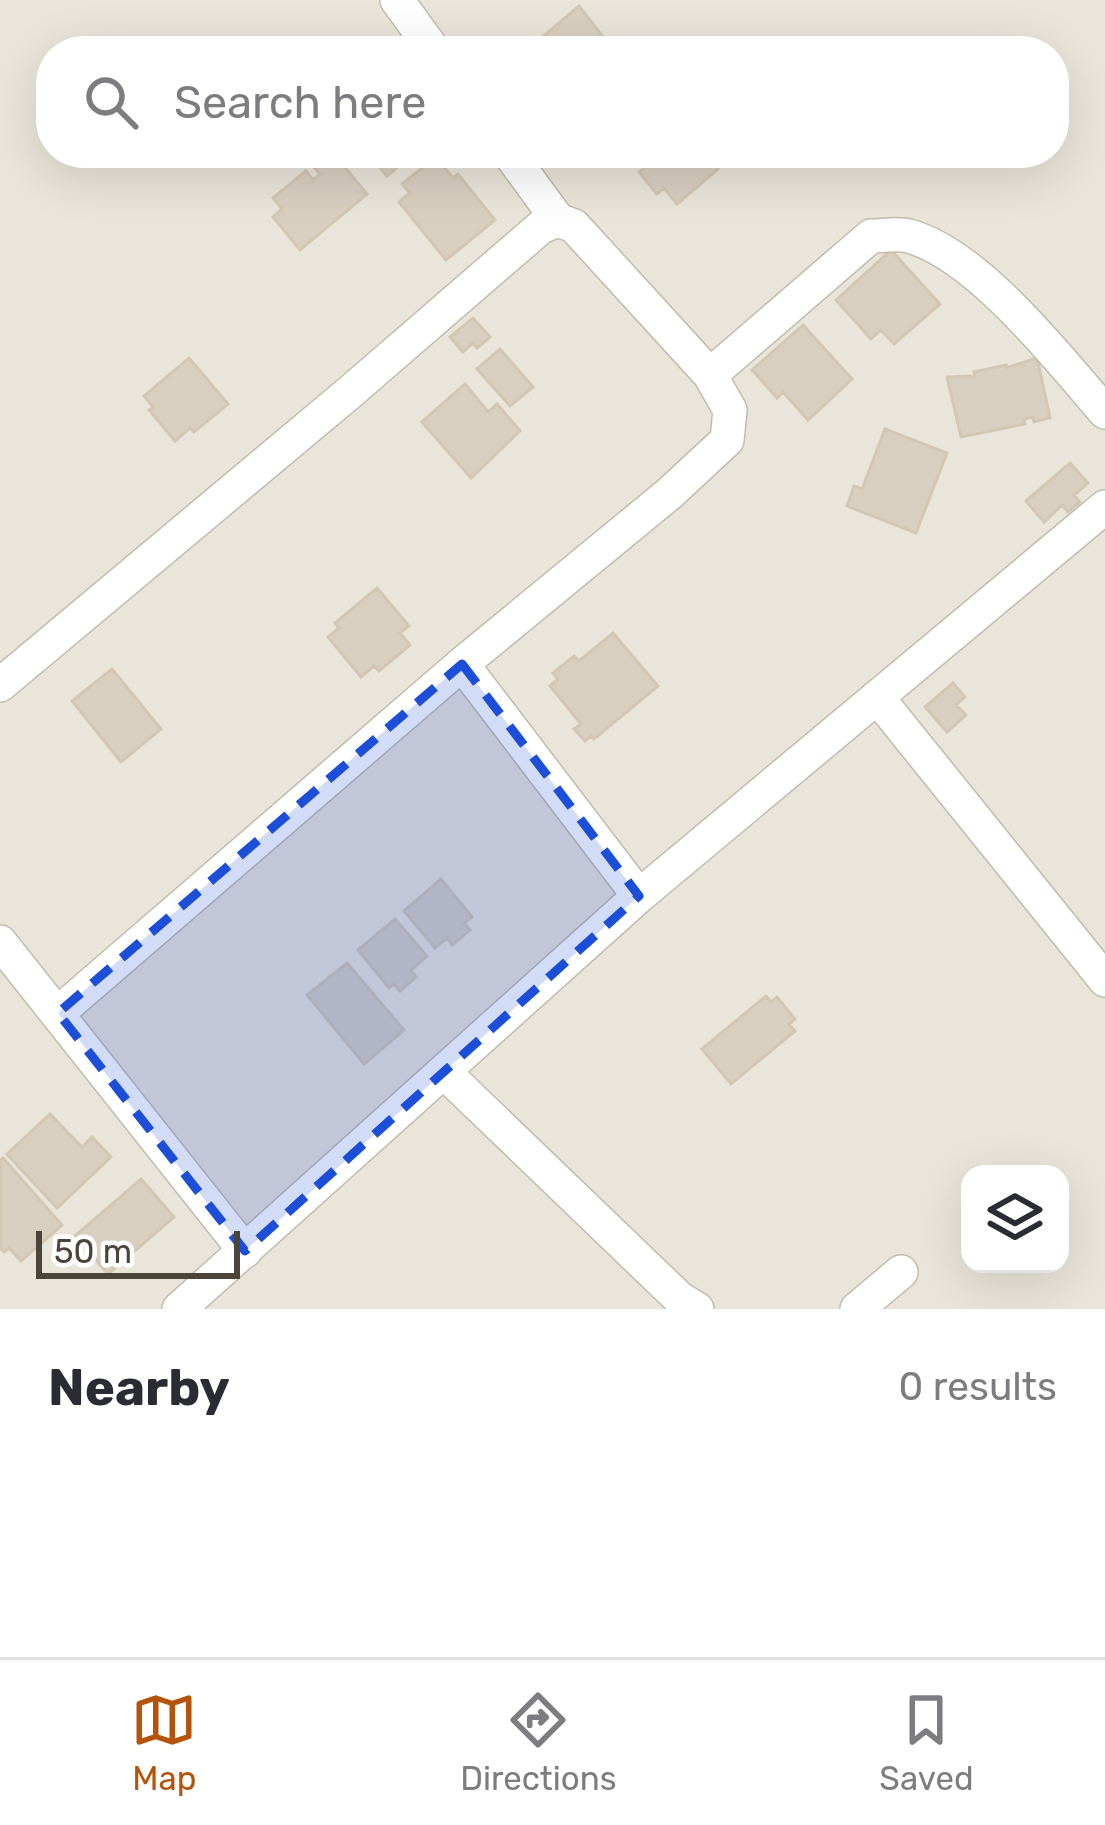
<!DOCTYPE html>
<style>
:root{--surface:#fff;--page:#f2f2f3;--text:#2b2b33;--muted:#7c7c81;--line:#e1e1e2;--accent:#b45309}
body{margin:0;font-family:Rubik,sans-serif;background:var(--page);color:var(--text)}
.controls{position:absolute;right:36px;bottom:36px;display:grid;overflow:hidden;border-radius:24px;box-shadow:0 12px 48px #0002}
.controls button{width:108px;height:108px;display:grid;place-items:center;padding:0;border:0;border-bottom:3px solid var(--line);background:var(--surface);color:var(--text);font:60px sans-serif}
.scale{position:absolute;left:36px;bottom:30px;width:204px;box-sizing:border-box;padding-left:12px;border:6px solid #4b4439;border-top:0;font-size:33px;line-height:42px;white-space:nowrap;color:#4b4439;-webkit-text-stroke:9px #fff;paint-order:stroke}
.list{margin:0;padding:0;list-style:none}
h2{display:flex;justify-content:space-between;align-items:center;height:156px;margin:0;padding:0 48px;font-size:51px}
h2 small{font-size:39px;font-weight:400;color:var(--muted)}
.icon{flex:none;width:66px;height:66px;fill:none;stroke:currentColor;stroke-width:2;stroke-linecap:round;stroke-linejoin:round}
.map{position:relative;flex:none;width:1105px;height:1309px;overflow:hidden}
.search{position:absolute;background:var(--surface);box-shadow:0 12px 48px #0002;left:36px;right:36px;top:36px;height:132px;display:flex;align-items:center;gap:30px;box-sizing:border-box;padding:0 42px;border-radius:48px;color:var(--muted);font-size:45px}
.sheet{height:348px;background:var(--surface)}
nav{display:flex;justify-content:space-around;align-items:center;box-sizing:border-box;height:168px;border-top:3px solid var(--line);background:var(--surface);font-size:33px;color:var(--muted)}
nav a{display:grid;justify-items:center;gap:6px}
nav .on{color:var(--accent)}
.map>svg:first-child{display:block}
.residential{fill:#eae5da;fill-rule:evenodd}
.building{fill:#d8cfc1;stroke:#d3c7b4;stroke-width:3}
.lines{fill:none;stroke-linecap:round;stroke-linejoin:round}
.street-casing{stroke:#c2bbae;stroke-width:36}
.street{stroke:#fff;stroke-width:33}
.marked{fill:#1d4ed8;fill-opacity:0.2;stroke:#1d4ed8;stroke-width:9;stroke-dasharray:24 15;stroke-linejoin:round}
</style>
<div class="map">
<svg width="1105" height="1309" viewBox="0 0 1105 1309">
<rect width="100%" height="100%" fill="#f6f3ec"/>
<!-- residential -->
<path class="residential" d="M0,0H1105V1309H0ZM51,51H1054V153H51ZM970,1174H1060V1264H970Z"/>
<!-- building -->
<path class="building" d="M579,6L614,51H526Z
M326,153H333L367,194L300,250L273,217L282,209L273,198L306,171L313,180L320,174L312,165Z
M368,153H414L387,176Z
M634,153H705L718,169L677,204L664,188L657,194L639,172L646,167Z
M436,157L453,178L458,174L495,220L446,260L399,202L410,193L402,184Z
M891,250L940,304L894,344L881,330L871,339L836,300Z
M473,318L490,337L477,348L473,343L463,352L450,337Z
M803,325L852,379L808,420L783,392L777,398L752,370Z
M500,349L533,387L510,406L477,369Z
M189,358L228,404L194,432L190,428L175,441L149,410L153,407L144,396Z
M1037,358L1050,418L1034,422L1033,417L1024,419L1025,424L961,437L947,377L975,376L974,372L1006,365V368Z
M465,384L488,412L497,404L520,431L471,478L422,422Z
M885,429L947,453L916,533L847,506L854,486L862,489Z
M1070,463L1088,483L1074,495L1080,502L1068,512L1062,505L1044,522L1026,501Z
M377,588L409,626L400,633L410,645L379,671L374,666L361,677L328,637L339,628L335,623Z
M613,633L658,686L594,739L591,736L585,741L574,729L581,724L550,686L558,679L553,673L574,656L579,661Z
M112,669L161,729L121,762L72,701Z
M953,683L965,697L956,705L966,715L947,732L925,707Z
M441,879L472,917L464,923L470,930L452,945L447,938L435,948L404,911Z
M395,919L427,956L411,970L416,977L400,991L394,984L389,988L358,950Z
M347,963L404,1030L364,1064L307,995Z
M766,996L771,1002L777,997L795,1019L789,1024L795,1031L731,1084L702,1049Z
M50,1114L82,1147L92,1137L111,1157L57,1208L7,1154Z
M3,1158L62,1225L21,1261L9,1248L4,1252L0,1248V1161Z
M141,1179L174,1217L108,1274L75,1236Z"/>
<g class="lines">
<defs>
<path id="street" d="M397,0L434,51
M509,153L558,220
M710,375L871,236C883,236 897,233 909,236C978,255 1058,358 1105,412
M462,664L639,896
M0,685L349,393L541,227L558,220L574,226L710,375L730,410L727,440L670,493L462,664L58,1013
M877,697L1105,980
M0,942L245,1251
M444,1072L679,1298L697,1309
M179,1309L639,896L1105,507
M857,1309L901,1272"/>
</defs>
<!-- street casing -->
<use href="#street" class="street-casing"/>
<!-- street -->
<use href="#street" class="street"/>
</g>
<!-- marked area -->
<path class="marked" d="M462,664L639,896L245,1251L58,1013Z"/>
</svg>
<div class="controls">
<button><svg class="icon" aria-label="layers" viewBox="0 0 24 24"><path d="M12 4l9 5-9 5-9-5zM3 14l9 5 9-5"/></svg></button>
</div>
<div class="scale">50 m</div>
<div class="search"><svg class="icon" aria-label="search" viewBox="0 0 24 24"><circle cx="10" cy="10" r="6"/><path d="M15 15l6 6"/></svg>Search here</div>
</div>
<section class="sheet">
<h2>Nearby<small>0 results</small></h2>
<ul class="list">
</ul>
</section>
<nav>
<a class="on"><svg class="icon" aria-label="map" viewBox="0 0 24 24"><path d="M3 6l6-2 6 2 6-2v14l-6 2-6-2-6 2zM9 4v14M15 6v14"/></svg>Map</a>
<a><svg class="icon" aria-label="directions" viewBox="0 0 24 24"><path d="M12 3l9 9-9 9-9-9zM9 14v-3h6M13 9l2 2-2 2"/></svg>Directions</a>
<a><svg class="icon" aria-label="saved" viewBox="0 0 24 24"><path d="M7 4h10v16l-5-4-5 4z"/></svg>Saved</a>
</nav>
